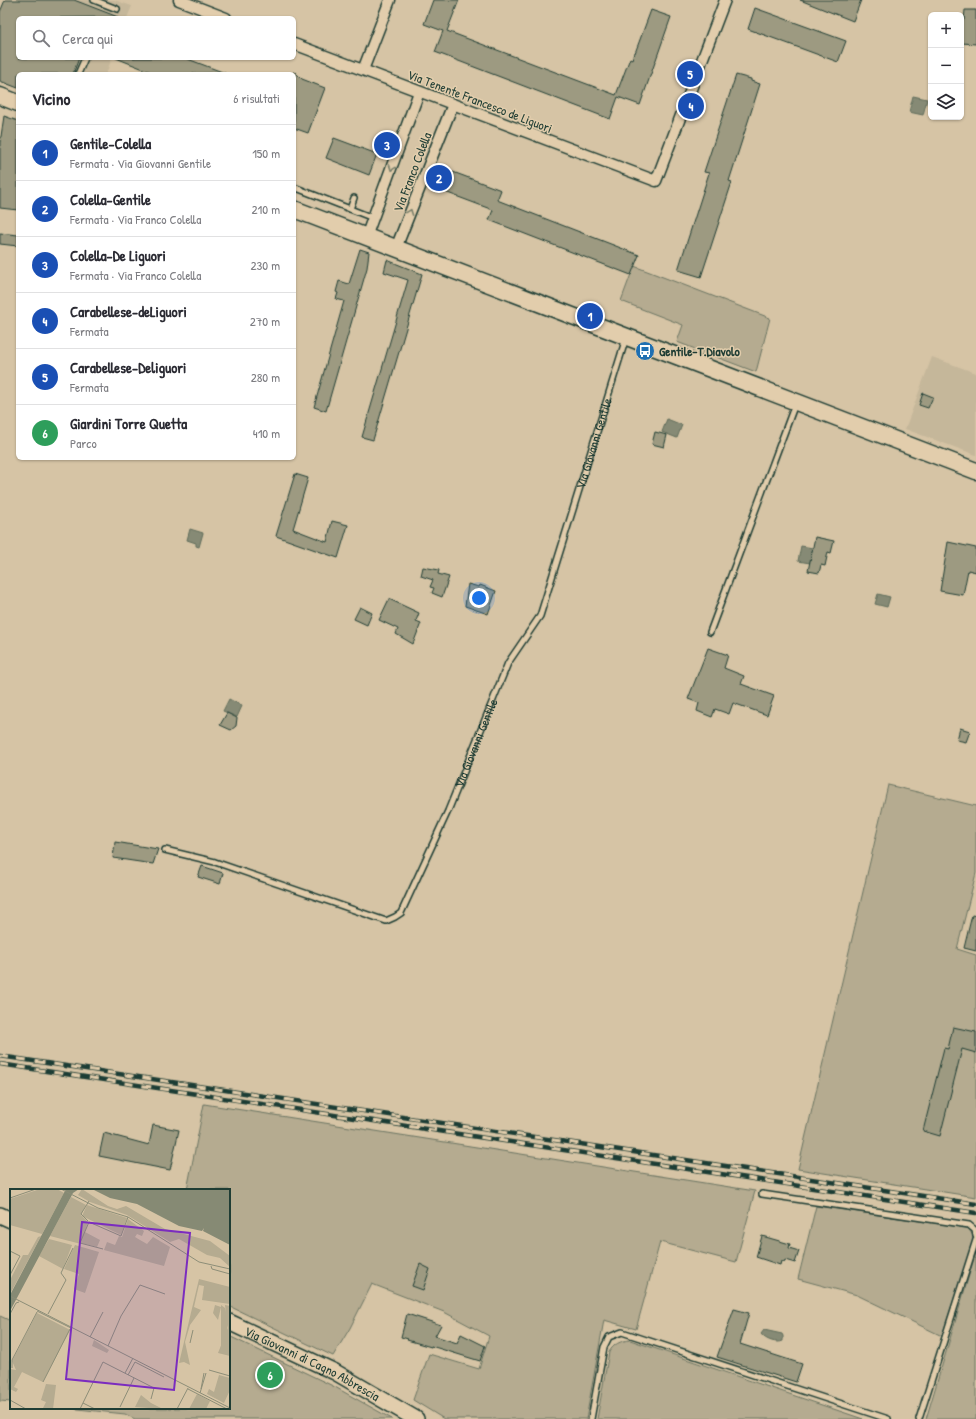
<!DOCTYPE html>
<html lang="it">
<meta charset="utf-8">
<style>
:root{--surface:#fff;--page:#f7f7f7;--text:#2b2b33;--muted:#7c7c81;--line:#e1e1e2;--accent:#1f6fb2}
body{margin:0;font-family:"Patrick Hand",sans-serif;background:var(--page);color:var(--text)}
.controls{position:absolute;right:12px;top:12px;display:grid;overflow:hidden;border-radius:6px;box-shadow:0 1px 3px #0004}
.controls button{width:36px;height:36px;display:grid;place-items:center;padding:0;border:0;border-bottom:1px solid var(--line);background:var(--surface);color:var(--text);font:20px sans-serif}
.you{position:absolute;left:479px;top:598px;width:14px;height:14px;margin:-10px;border:3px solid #fff;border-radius:50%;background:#1a73e8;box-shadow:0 0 0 6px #1a73e833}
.badge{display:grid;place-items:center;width:26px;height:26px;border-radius:50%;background:var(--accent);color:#fff;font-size:13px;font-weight:700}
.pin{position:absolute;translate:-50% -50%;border:2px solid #fff;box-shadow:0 1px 4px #0006}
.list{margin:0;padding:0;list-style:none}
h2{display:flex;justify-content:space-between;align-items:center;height:52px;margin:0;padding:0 16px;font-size:17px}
h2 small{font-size:13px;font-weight:400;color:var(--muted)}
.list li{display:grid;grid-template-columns:26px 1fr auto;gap:12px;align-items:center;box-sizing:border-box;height:56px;padding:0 16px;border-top:1px solid var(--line)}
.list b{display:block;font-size:15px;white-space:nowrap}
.list p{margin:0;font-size:13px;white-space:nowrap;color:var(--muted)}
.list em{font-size:13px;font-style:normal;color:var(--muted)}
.icon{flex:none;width:22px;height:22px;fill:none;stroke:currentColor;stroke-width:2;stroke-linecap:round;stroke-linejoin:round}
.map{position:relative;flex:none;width:976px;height:1419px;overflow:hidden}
.search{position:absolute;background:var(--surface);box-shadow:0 1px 3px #0004;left:16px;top:16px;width:280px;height:44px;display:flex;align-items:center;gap:10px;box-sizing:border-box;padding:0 14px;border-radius:6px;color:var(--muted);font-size:15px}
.panel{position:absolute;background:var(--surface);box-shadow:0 1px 3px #0004;left:16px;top:72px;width:280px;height:388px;border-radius:6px}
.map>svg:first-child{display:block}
.built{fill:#c5b79a}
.green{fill:#b5ab90;stroke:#6a7462}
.water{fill:#868a74;stroke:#5d6b5a}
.building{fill:#9d9a81;stroke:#1f3d34}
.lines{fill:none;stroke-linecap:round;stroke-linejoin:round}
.lane-casing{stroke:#1f3d34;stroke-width:8}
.street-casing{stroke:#1f3d34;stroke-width:13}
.secondary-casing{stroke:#1f3d34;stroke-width:18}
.primary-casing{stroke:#1f3d34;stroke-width:19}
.lane{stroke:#e2cdac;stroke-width:5}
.street{stroke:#e2cdac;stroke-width:10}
.secondary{stroke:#e2cdac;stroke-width:15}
.primary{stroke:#e2cdac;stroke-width:16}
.rail-casing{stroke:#1f3d34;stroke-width:4.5}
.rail{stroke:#e2cdac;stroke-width:3;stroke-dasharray:9;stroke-linecap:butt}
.oneway{stroke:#777e6a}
.labels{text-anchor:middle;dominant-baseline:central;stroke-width:3;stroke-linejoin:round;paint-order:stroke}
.street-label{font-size:13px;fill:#1f3d34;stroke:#e2cdac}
.poi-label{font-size:13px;font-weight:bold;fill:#1f3d34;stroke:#e2cdac;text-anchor:start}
.inset-road{fill:none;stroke:#8d8e78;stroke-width:1}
.view{fill:#7b2cbf;fill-opacity:0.15;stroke:#7b2cbf;stroke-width:2}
.inset-edge{fill:none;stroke:#1f3d34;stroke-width:2}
</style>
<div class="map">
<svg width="976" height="1419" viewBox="0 0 976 1419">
<rect width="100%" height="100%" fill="#d6c4a5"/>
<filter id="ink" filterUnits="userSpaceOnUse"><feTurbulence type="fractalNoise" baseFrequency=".025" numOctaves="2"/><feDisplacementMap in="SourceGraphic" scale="8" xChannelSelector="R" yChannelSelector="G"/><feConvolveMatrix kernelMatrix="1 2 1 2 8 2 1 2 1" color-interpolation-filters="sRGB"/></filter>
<g filter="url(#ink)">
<!-- built -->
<path class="built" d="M5,0H114L132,6L127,18H18V58H112L106,74H18V88L0,81V12Z
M932,357L976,373V455L905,429Z"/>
<!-- green -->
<path class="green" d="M634,266L770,318L756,372L677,342L683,325L621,301Z
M888,785L976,806V873L957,949L976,955V1197L798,1169Z
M204,1104L755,1191L736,1262L660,1242L636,1329L604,1320L586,1419H444L413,1400L429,1354L479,1369L489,1336L444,1312L372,1284L350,1328L333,1356L229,1306V1190H187Z
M816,1206L968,1228L974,1237L942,1336L857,1295L798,1279Z
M976,1252V1419H926Z
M0,1316L11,1321V1402L0,1401Z
M229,1336L335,1387L392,1419H135L125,1414L68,1408H229Z
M630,1340L863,1419H597L609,1352C614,1344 620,1341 630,1340Z"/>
<!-- water -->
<path class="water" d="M913,96L927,99L923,115L909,112Z
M667,419L682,425L677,438L662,432Z
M190,529L203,533L199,547L196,546V543L187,540Z
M801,546L813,548L810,563L798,561Z
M878,594L890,597L887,607L875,604Z
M229,699L242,706L237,717L223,711Z
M764,1330L782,1334L783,1336V1341C777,1344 765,1340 761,1334Z"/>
<!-- building -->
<path class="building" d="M5,0H74L118,17L18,18V58H79L73,74H18V88L0,81V12Z
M433,0H459L447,31L616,95L630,58L632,59L634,53H635L651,10L671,17L640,105L618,97L610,119L435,52L443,31L424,24Z
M800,0H861L853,21Z
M755,8L846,41L838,62L748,29Z
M965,10H976V44L961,43V19L964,20Z
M116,58H185L225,73L156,74Z
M294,71L302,79L325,88L308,133L294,128Z
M736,75L751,79V81L760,84L729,181L732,182L701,277L698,276L678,270L709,173L704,172Z
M4,116L18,121V210L0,208V143Z
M334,138L377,154L369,175L326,158Z
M453,172L501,190L497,200L639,255L631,275L489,220L493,210L445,192Z
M0,233L18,235V246L0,244Z
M360,249L369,252L367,268L326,411L314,407L344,301L336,299L338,293L336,292L339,281L349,284Z
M387,260L422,274L373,440L362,437L408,280L384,272Z
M923,393L933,397L928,408L919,405Z
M655,432L667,435L664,447L652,444Z
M295,474L308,478L293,529L327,542L332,521L348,525L338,558L276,536Z
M815,537L834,541L831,553L828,552L825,566L821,565L819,573L808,571Z
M948,542L976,548V572L968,570L963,595L940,591Z
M423,567L439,570L438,574L449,577L442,597L432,593L434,588L430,587L433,580L421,576Z
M468,584L479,587L480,585L496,591L488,614L465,606Z
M389,599L419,613L416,621L421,623L413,644L396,634L398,629L379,620Z
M360,607L372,613L367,625L354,619Z
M708,648L728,655L724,668L744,676L741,684L774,696L767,715L733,703L729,714L715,709L712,717L697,711L699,703L688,699Z
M227,713L237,718L236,726L231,730L220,725Z
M960,728L970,731L966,742L957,740Z
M115,842L158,849L153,864L113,858Z
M202,866L223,873L220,884L198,877Z
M972,915L976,916V951L964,948Z
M953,1027L976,1032V1053L962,1049L940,1136L923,1131L944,1048L948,1049Z
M153,1125L179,1130L170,1170L99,1156L104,1133L149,1145Z
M762,1236L790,1244L789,1248L799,1251L795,1263L785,1260L784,1262L781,1261L780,1265L756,1257Z
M420,1264L430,1269L423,1290L412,1286Z
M734,1309L749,1313L740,1344L802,1364L796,1382L717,1357Z
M407,1314L441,1325L435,1336L457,1343L461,1334L485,1346L480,1361L431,1346V1347L407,1340L408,1339L401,1337Z"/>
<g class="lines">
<defs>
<g id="lane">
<path d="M94,0L117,9"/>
<path d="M78,74L85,58"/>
<path d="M294,187L373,218"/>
<path d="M350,209L354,198"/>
<path d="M710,632L795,404"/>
<path id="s1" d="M165,850L215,862L386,921L395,917L401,913L448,811L508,663L540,616L626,338"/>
<path d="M762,1194L969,1225L975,1230L976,1236"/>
<path d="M591,1419L604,1347L609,1337L622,1332L888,1419"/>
<path d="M919,1419L976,1240"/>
</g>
<path id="street" d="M179,0L226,18
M294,44L656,181L725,0
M363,70L390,0
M366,237L419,92
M396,248L453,104"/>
<g id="secondary">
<path d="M0,1215L11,1220"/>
<path id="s2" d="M229,1322L335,1372L416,1419"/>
</g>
<path id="primary" d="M0,96L18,103
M294,209L976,471"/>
</defs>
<!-- lane casing -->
<use href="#lane" class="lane-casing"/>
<!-- street casing -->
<use href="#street" class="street-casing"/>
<!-- secondary casing -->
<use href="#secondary" class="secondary-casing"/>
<!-- primary casing -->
<use href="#primary" class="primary-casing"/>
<!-- lane -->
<use href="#lane" class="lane"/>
<!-- street -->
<use href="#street" class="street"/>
<!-- secondary -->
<use href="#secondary" class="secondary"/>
<!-- primary -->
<use href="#primary" class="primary"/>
<defs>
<path id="rail" d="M0,1056L976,1204
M0,1064L976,1213"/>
</defs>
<!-- rail casing -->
<use href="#rail" class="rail-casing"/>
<!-- rail -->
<use href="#rail" class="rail"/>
</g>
<!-- one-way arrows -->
<defs><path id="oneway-chevron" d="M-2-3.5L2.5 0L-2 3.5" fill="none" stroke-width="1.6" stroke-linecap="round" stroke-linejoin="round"/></defs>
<g class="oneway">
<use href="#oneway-chevron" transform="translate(392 168) rotate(110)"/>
<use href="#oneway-chevron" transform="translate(410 212) rotate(-69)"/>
</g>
</g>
<!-- icons -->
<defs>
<symbol id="bus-disc" viewBox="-11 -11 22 22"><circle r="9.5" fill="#1f6fb2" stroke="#e2cdac"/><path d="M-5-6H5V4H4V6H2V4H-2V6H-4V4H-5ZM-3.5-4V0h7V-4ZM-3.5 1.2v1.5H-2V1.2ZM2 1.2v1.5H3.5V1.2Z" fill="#fff"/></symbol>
</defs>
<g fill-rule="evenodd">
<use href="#bus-disc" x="634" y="340" width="22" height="22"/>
</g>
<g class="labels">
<!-- street labels -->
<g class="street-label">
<text transform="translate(480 101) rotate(21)">Via Tenente Francesco de Liguori</text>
<text transform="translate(412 172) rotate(-69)">Via Franco Colella</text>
<text stroke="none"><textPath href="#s1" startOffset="759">Via Giovanni Gentile</textPath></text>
<text stroke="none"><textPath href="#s1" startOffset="435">Via Giovanni Gentile</textPath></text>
<text stroke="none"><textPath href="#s2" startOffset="93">Via Giovanni di Cagno Abbrescia</textPath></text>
</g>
<!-- poi labels -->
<g class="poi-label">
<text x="659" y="351">Gentile-T.Diavolo</text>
</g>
</g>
<!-- overview -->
<g transform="translate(10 1189)">
<rect width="220" height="220" fill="#d6c4a5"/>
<path d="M30,0H47L54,4L32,45L0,36V10ZM72,0L98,17L107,20L116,17L155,40L200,52L220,67V78L210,69L197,66L169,50L160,53L117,26L80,13L68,6ZM61,8L76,16L71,26L78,33L71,55L40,47ZM77,16L117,29L111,46L72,27ZM118,30L134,42L132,47L127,45L125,48L130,51L137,55L143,48L160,58L154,77L94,61L97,53L105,56L109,47L112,48ZM75,43L90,51L87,58L71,54ZM31,47L0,105V91L13,66H18L28,48ZM39,50L62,56L53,80L29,67ZM65,56L89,63L75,104L64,100L69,85L54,80ZM189,90L220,98V115L192,111L194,97L189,96L184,118L191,121L180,136L175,153L180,176L174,173L169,174ZM205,116L211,118L208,131L203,124ZM211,116L215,119L218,132L217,143L211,157ZM215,116L220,117V167L208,164L218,139ZM27,124L60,141L33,193L12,183L4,198L8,200L6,203L0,200V180L6,181L2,172ZM84,151L99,161L97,164L82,157ZM209,186L220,189V201L214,214L197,205L199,200L204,203ZM36,195L46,196L43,220L33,219L36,213L31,211ZM187,205L200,212L196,220H179ZM131,206L141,214L153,220L125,218Z" fill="#b5ab90"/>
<path d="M56,0H69L63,4L0,122V106ZM82,0H220V56L193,42L194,39L192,42L169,37L127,15L100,9Z" fill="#868a74"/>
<path class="inset-road" d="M51,0L88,19L118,28L189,73L220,80M0,9L26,0M78,32L71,25L79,12M93,60L70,54L79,33L111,47L118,28M0,62L10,67L0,86M201,77L202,80L220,85M0,107L220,219M27,122L61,139M0,125L6,114L9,113M38,125L56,91L51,84L63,59M80,148L93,123M180,154L183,141M98,157L111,127L130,96L155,105M125,173L154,188M2,179V171L27,123M199,181L220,187M115,184L123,169M118,186L125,173M33,193L60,140M178,200L217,220M191,200L194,184M190,204L196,184M0,211L16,220M73,214L85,220M110,218L124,189M70,220L93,173L144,199L141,210M167,220L178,199"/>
<path class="view" d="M72,33L180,44L164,201L56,190Z"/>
<rect width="220" height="220" class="inset-edge"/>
</g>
</svg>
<div class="controls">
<button>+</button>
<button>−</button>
<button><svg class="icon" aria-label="layers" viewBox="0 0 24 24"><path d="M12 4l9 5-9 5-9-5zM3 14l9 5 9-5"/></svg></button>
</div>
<div class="you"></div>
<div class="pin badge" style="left:590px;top:316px;background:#1a4fb4">1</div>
<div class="pin badge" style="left:439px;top:178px;background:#1a4fb4">2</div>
<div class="pin badge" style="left:387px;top:145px;background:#1a4fb4">3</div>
<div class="pin badge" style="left:691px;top:106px;background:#1a4fb4">4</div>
<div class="pin badge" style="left:690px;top:74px;background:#1a4fb4">5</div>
<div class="pin badge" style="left:270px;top:1375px;background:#2e9e5b">6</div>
<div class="search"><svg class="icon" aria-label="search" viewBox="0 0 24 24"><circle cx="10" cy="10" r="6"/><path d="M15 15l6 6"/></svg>Cerca qui</div>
<section class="panel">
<h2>Vicino<small>6 risultati</small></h2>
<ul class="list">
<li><span class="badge" style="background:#1a4fb4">1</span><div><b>Gentile-Colella</b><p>Fermata · Via Giovanni Gentile</p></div><em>150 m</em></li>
<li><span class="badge" style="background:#1a4fb4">2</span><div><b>Colella-Gentile</b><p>Fermata · Via Franco Colella</p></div><em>210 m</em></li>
<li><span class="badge" style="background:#1a4fb4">3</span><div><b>Colella-De Liguori</b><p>Fermata · Via Franco Colella</p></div><em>230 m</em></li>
<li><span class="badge" style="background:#1a4fb4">4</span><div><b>Carabellese-deLiguori</b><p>Fermata</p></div><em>270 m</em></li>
<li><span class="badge" style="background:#1a4fb4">5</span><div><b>Carabellese-Deliguori</b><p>Fermata</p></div><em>280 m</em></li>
<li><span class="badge" style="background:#2e9e5b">6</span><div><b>Giardini Torre Quetta</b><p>Parco</p></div><em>410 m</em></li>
</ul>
</section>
</div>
